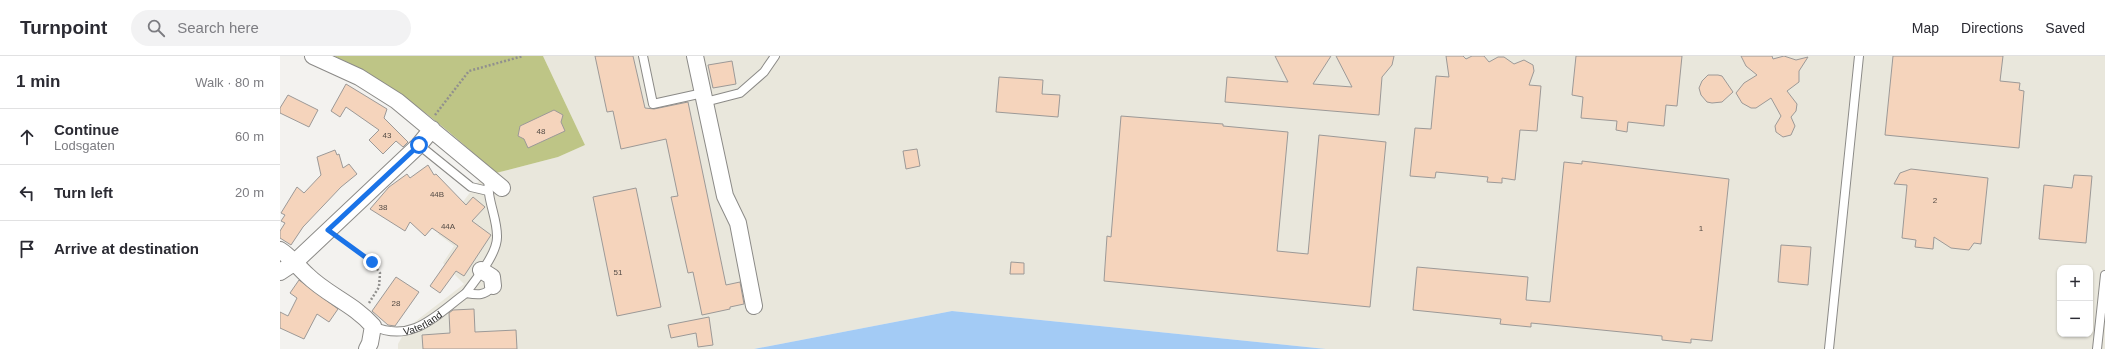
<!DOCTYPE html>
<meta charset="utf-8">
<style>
:root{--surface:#fff;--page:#f2f2f3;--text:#2b2b33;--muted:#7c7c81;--line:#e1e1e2}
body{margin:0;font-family:Arial,sans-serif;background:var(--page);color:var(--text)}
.controls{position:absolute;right:12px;bottom:12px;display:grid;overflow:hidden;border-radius:8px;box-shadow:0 1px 3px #0004}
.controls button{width:36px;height:36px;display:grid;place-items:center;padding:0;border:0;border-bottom:1px solid var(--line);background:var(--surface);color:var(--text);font:20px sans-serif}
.stop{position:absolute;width:12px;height:12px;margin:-9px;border:3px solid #1a73e8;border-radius:50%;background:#fff}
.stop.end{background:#1a73e8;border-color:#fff;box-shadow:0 1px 4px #0008}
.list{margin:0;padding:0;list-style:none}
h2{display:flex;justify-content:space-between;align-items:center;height:52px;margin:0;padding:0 16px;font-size:17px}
h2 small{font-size:13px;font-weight:400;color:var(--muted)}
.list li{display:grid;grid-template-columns:26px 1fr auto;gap:12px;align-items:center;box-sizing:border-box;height:56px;padding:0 16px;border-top:1px solid var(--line)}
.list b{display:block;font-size:15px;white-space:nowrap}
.list p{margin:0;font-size:13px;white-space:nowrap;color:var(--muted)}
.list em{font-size:13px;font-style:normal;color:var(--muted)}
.icon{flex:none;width:22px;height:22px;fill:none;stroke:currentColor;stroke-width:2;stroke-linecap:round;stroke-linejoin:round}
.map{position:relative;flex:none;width:1825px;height:293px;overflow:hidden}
header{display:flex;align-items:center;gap:24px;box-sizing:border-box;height:56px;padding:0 20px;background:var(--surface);border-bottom:1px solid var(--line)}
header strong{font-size:19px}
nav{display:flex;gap:22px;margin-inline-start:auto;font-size:14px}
.search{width:280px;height:36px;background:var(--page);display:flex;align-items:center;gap:10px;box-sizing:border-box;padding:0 14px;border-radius:22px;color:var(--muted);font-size:15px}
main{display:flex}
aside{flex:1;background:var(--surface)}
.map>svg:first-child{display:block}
.built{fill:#e9e7dc;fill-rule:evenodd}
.green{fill:#bec586}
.water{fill:#a3cbf5}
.building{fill:#f5d4bc;stroke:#9c9997}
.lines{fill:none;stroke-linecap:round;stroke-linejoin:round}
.service-casing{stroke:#8b8a87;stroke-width:10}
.minor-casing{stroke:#8b8a87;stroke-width:18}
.path{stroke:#91908e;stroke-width:2.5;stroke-dasharray:2 2;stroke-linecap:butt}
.service{stroke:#fff;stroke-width:8}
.minor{stroke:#fff;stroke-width:16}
.route{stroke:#1a73e8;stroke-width:5}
.labels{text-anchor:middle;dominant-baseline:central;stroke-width:4;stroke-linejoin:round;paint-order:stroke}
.number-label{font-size:8px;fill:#544c46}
.street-label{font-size:10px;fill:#1f1f1e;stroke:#f3f2ef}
</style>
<header>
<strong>Turnpoint</strong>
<div class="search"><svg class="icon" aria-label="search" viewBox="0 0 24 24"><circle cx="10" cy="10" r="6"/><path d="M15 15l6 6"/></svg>Search here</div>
<nav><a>Map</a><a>Directions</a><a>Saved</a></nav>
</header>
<main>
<aside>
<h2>1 min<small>Walk · 80 m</small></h2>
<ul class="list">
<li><svg class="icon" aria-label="ahead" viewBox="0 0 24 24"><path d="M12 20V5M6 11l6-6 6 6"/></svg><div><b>Continue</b><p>Lodsgaten</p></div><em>60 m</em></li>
<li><svg class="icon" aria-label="left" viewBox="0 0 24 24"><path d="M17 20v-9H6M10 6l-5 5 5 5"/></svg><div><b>Turn left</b></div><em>20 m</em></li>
<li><svg class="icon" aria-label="arrive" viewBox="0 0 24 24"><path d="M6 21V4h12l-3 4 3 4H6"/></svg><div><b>Arrive at destination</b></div></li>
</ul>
</aside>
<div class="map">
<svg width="1825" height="293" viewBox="0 0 1825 293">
<rect width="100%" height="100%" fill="#f3f2ef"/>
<!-- built -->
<path class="built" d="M263,0H1825V293H1046L672,255L474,293H118V288L127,272L184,228L163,207L174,190L158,178L199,125L216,117L278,101L305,89ZM1780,212H1810V278H1780Z"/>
<!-- green -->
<path class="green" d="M54,0H263L305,89L278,101L216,117C167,73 114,27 54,0Z"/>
<!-- water -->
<path class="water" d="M672,255L1046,293H474Z"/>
<!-- building -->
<path class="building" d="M315,0H353L365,52L374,53L408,46L446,229L460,226L464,248L450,251V253L422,259L413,216L408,217L391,141L398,140L386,83L341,93L333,55L327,56Z
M995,0H1051L1033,28L1072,31L1056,0H1114L1112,9L1102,21L1099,59L945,46L947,21L1008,26Z
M1166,0H1183L1186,3L1192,0H1204L1209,6L1218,1H1224L1234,8L1244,4L1253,9L1254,15L1249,29L1261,30L1257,75L1240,74L1235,124L1222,122V127L1207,126L1208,121L1156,116L1155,122L1130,120L1135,72L1151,73L1156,20L1169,21Z
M1296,0H1402L1397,50L1386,49L1384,70L1348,66L1347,76L1336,74L1337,65L1301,62L1303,41L1292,39Z
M1461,0H1492L1493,3L1504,0L1516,4L1528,1L1519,15V26L1507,35L1517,48L1516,55L1511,61L1515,70L1511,79L1503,81L1496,76L1495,70L1501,60L1491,42L1476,52H1471L1462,47L1456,37L1464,27L1477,19L1466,10Z
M1613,0H1723L1720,25L1740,27L1739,34L1744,35L1739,92L1605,79Z
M452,5L456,28L433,32L428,9Z
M1428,19H1438L1442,20L1453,36L1442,46L1432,47L1427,46L1421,39L1419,32L1422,25Z
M719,21L763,24L762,38L780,39L778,61L716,56Z
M66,28L107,53L104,62L128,86L123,91L116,85L103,98L89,84L99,74L66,51L60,61L51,55Z
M8,39L38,54L29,71L0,57V52Z
M274,54L283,59L281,66L285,75L248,92L244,83L238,80L240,70Z
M841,60L943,68V70L1008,76L997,195L1028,198L1039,79L1106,86L1090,251L824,225L827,180L831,181Z
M637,93L640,110L626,113L623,95Z
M55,94L57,99L59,98L63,112L69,108L77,118L61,131L23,171L11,189L0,182V175L5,167L1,165L5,159L1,157L17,131L24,137L41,119L37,101Z
M1302,105L1449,123L1432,285L1411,283V287L1382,284V280L1251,267V271L1220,268L1221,263L1133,254L1137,211L1248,221L1246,244L1270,246L1284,106L1302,108Z
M148,109L154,119L156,118L186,149L193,141L205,151L192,165L211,179L184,220L176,215L160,237L150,230L178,190L152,172L145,180L130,166L125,175L90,153L109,131L127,118L130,122Z
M1631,113L1708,122L1701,188L1694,187L1689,194L1671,192L1654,181L1653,193L1635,191L1636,184L1622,182L1627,129L1614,128L1620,117Z
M1794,119L1812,120L1806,187L1759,183L1764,129L1792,132Z
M356,132L381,251L337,260L313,141Z
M1501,189L1531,191L1528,229L1498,226Z
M731,206L744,207V218H730Z
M116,221L139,236L115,270L108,269L92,255Z
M19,224L58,253L49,266L37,258L24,283L0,272V256L8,260L17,242L10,237Z
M194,253L195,276L236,274L237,293H143L142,279L170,277L169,257L173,254Z
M429,261L433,289L418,291L416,277L391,282L388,269Z"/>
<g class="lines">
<defs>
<g id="service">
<path d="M363,0L373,48L423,37"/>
<path d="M425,46L460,37L484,16L495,0"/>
<path d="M139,89L191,131L208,135"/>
<path d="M186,237C196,223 218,197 217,180C217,160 206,143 209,122"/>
<path id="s1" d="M93,270C132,288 156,259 186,237C198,239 205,240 213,230"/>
<path d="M1549,293L1579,0"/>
<path d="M1817,293L1825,219"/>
</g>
<path id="minor" d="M33,0L79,21L117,45L222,132
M415,0L445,140L458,167L474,250
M0,194C11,201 18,211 27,219C47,239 74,248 93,270L90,287L87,293
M201,214L212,221L213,230
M0,216L15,206L139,89L152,73"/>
</defs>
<!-- service casing -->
<use href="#service" class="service-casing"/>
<!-- minor casing -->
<use href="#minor" class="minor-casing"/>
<!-- path -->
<path class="path" d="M155,59L189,15L243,0
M60,183L92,206L100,217L99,231L89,247"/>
<!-- service -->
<use href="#service" class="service"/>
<!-- minor -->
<use href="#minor" class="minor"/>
</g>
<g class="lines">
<!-- route -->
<path class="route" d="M92,206L48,174L139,89"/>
</g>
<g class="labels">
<!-- number labels -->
<g class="number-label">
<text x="261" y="75">48</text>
<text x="107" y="79">43</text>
<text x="157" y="138">44B</text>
<text x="1655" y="144">2</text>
<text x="103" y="151">38</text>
<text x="168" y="170">44A</text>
<text x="1421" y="172">1</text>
<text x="338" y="216">51</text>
<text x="116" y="247">28</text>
</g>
<!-- street labels -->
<g class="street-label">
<text stroke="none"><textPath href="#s1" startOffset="52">Vaterland</textPath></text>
</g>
</g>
</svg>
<div class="controls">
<button>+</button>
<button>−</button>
</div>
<div class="stop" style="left:139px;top:89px"></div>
<div class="stop end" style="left:92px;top:206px"></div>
</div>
</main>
